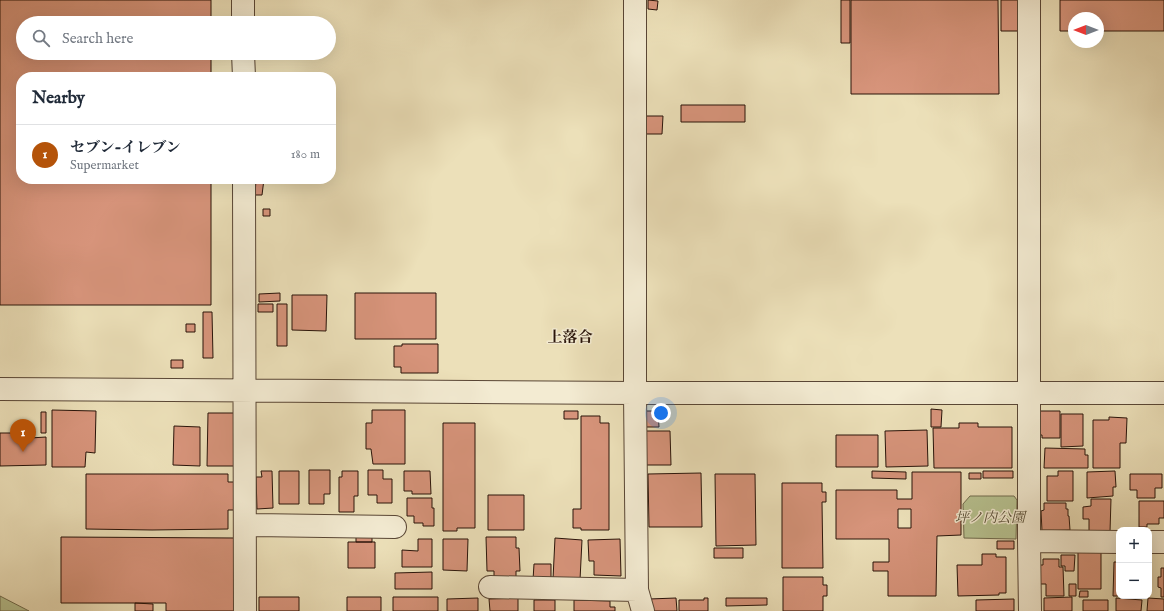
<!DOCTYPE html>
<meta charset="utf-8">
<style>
:root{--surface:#fff;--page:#f6f6f7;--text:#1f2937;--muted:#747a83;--line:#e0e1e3;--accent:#b45309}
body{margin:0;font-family:"IM FELL English","Noto Serif JP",serif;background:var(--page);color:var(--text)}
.controls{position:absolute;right:12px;bottom:12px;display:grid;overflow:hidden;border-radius:8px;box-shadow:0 4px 16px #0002}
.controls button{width:36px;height:36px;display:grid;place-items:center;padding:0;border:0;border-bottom:1px solid var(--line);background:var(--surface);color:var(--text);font:20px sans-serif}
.compass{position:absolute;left:1068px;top:12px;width:36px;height:36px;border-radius:50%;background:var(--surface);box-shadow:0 4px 16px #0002;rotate:270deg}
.you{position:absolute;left:661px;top:413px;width:14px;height:14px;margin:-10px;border:3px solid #fff;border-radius:50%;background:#1a73e8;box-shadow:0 0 0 6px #1a73e833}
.badge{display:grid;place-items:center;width:26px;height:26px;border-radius:50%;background:var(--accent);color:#fff;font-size:13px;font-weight:700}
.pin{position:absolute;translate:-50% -33px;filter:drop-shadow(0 1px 2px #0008)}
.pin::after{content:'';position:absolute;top:21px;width:14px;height:12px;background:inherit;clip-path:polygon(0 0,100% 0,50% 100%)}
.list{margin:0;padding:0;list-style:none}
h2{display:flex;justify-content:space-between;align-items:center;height:52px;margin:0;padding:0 16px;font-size:17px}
h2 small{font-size:13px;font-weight:400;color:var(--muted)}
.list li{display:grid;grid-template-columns:26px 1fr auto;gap:12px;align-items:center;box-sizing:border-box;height:60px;padding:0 16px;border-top:1px solid var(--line)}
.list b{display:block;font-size:15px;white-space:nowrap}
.list p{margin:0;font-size:13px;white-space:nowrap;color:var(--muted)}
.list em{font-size:13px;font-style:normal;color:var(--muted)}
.icon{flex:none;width:22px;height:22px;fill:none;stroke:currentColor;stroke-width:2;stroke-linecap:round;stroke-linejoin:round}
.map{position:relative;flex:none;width:1164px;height:611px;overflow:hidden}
.search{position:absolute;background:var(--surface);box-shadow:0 4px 16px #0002;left:16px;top:16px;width:320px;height:44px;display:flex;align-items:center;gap:10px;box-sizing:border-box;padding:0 14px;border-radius:22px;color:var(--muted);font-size:15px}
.panel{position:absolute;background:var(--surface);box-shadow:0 4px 16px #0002;left:16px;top:72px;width:320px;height:112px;border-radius:16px}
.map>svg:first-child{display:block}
.green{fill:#b7c290;stroke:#706a4c}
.building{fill:#d7947b;stroke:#281309;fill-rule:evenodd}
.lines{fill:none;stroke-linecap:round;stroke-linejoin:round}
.minor-casing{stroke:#594635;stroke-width:24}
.minor{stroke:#f3ebd2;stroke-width:22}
.labels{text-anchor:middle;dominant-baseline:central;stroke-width:3;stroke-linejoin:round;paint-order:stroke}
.park-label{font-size:14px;font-style:italic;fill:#5a5038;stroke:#f3ebd2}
.neighbourhood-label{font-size:15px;font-weight:bold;fill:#281309;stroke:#f3ebd2}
</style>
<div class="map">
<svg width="1164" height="611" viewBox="0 0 1164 611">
<rect width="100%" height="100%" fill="#ece0b9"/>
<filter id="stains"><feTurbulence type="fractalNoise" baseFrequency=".005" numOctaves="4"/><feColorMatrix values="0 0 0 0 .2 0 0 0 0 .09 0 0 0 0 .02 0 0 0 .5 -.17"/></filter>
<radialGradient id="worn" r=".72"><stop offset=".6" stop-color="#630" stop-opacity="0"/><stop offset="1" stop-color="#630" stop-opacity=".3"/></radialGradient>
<!-- green -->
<path class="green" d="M970,496H1014L1017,500L1016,539L964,538L963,504Z
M0,596L29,611H0Z"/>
<!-- building -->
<path class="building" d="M0,0H211V23H23V53H211V77H21V179H211V305H0Z
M648,0L658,1L657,10L648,9Z
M841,0H850V43H841Z
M851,0H998L999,94H851Z
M1001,0H1019V31H1001Z
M1060,0H1164V31H1098V18H1074V31H1060Z
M681,105H745V122H681Z
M646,116H663L662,134H646Z
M256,179H264L262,195H255Z
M263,209H270V216H263Z
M280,293V301L259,302V294Z
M355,293H436V339H355Z
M292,295H327L326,331L292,330Z
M258,304H273V312H258Z
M277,304H287V346H277Z
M203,312H212L213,358H203Z
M186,324H195V332H186Z
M402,344H438V373H401V367H394V346H402Z
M171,360H183V368H171Z
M931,409L942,410L941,427H931Z
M52,410L96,411L95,453L86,452L85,467H52Z
M372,410H405V464H373L371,449H366V423H372Z
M564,411H578V419H564Z
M645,411H658L659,427H646Z
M1038,411H1060V438H1042V435H1038Z
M41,412H46V433H41Z
M208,413H234V466H207Z
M1061,414H1083V446L1061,447Z
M581,416H600V423H609V530H581V528H573V509H581Z
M1109,417L1127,418L1126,443H1120V468H1093V420H1109Z
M443,423H475V528H457V531H443Z
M959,423H978V427H1012V468H934L933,428H959Z
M174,426L200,427V466L173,465Z
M927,430L928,466L886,467L885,431Z
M645,431H670L671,465H646Z
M0,433H30V438L46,437V465L0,466Z
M836,435H878V467H836Z
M1045,448L1085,449V455H1088V468H1044Z
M309,470H330V494H324V504H309Z
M368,470H383V479H392V503H377V495H368Z
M261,471H272L273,508L257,509L256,477H262Z
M279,471H299V504H279Z
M342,471H358V496H354V512H339V477H342Z
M404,471H430L431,494H412V491H404Z
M872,471L906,472V479L872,478Z
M983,471H1013V478H983Z
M1058,471H1073V501H1047V476H1058Z
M1115,471L1116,487H1113V496L1087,498V472Z
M912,472H961V535L937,536L936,596H888V571H873V562H889V539H836V490H897V499H912ZM898,509H911V528H898Z
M701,473L702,527H649L648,474Z
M969,473H981V479H969Z
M86,474H228V482H235L236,510H228V529L152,530L86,529Z
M715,474H755L756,545L716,546Z
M1130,474H1162V488H1155V498H1137V490H1130Z
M782,483H822V492H826V502H822L823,568H782Z
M488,495H524V530H488Z
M407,498H432V508H434V526H423V523H414V516H407Z
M1091,499H1111L1110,532H1089V519H1083V507L1091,506Z
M1139,501H1164V518H1159V524H1147V527H1139Z
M1044,503H1066V509H1068V516H1069L1070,530L1042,531L1041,511L1044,510Z
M356,535H372V542H356Z
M61,537L235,538V611H166V603H61Z
M486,537H516V548H519L520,571H516V580L494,579V571H487Z
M555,538L582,540L580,580L553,579Z
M418,539H432V567H402V550L418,551Z
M443,539H468L467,571L443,570Z
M620,539L621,576L594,575V561H589L588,540Z
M997,541H1014V549H997Z
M348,542H375V568H348Z
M714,548H743V558H714Z
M1078,552H1101V589H1078Z
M982,554H996V557H1006V593H999V595L958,596L957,565H982Z
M1061,555H1075L1074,571H1065V566H1061Z
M1043,559H1059V567H1063L1064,596H1046V584H1040V565H1043Z
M1114,562H1119V596H1140H1113Z
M534,564H551V581L533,580Z
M1161,568H1164V597H1161V588L1158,587V577H1161Z
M432,572V589H395V573Z
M783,577H823V585H827V596H823V611H783Z
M1069,584H1076V596H1069Z
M1080,591H1088V597H1079Z
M259,597H299V611H259Z
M347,597H381V611H347Z
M393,597H438V611H393Z
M1072,597V611H1044V598Z
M478,598V611H447V599Z
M518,598V611H490L489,599Z
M676,598L677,611H653L649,599Z
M704,598H708V611H679V600H704Z
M726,598H767V605L726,606Z
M1116,598L1142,600L1141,611H1116Z
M1148,598L1164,599V611H1147Z
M1014,599V611H976V600Z
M534,600H555V611H534Z
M574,600L610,601V607H615V611H574Z
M1083,600H1108V611H1083Z
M135,603L153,604V611H135Z"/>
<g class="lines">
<defs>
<path id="minor" d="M243,0V23
M635,0V393L637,590L643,611
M1029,0V541L1030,611
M243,53L244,77
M244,179L245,611
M0,389L635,393H1164
M245,525L395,527
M1029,541L1119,542
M1149,542H1164
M490,587L637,590"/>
</defs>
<!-- minor casing -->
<use href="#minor" class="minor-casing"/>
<!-- minor -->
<use href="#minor" class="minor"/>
</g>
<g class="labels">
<!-- park labels -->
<g class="park-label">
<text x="990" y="518">坪ノ内公園</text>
</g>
<!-- neighbourhood labels -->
<g class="neighbourhood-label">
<text x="570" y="337">上落合</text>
</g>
</g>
<rect width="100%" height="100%" filter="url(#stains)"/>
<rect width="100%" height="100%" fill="url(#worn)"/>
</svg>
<div class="controls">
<button>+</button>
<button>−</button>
</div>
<svg class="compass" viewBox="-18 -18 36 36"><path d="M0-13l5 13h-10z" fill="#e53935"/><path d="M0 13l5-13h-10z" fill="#747a83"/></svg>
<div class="you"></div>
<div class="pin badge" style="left:23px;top:452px">1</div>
<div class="search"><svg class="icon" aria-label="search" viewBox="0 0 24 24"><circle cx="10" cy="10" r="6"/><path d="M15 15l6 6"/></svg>Search here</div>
<section class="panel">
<h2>Nearby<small></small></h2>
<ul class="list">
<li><span class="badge">1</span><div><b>セブン-イレブン</b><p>Supermarket</p></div><em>180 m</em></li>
</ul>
</section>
</div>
